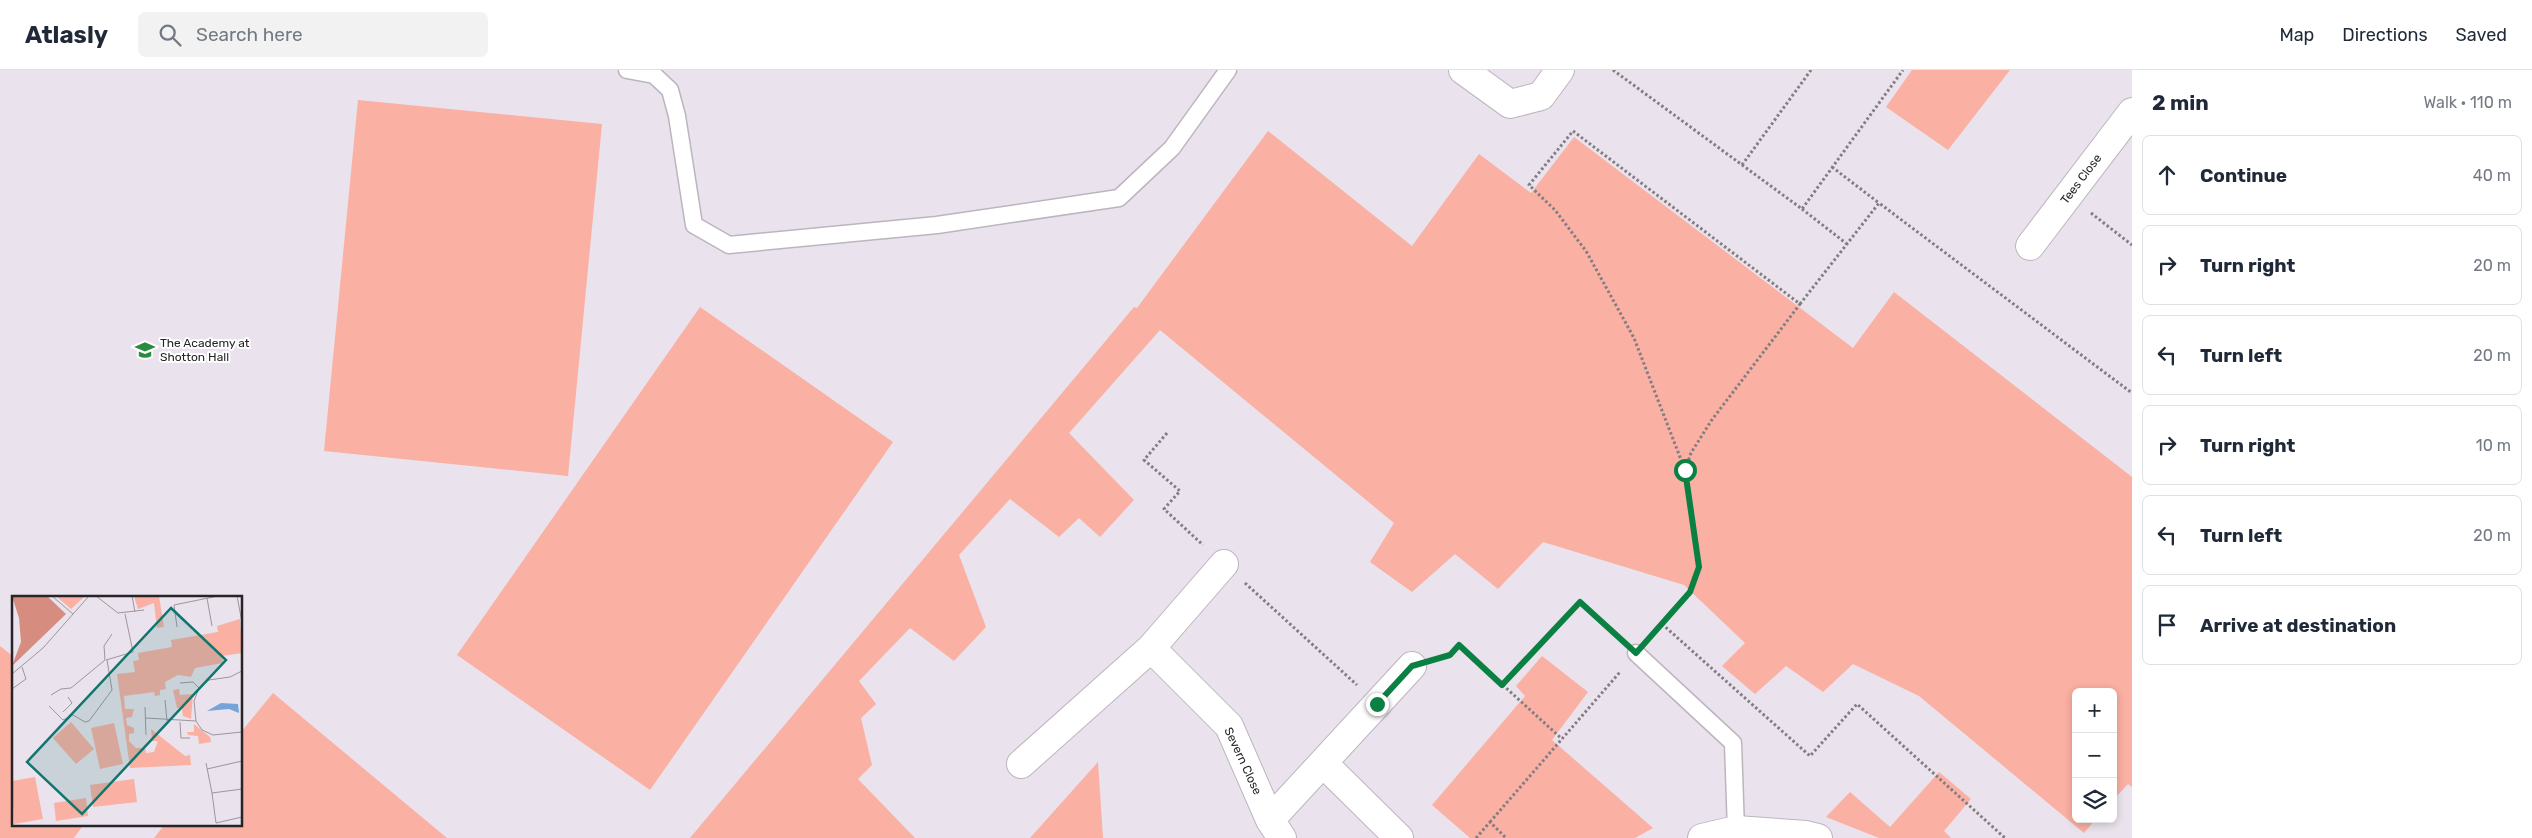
<!DOCTYPE html>
<meta charset="utf-8">
<style>
:root{--surface:#fff;--page:#f2f2f3;--text:#1f2937;--muted:#747a83;--line:#e0e1e3}
body{margin:0;font-family:Rubik,sans-serif;background:var(--page);color:var(--text)}
.controls{position:absolute;right:15px;bottom:15px;display:grid;overflow:hidden;border-radius:8px;box-shadow:0 2px 8px #0003}
.controls button{width:45px;height:45px;display:grid;place-items:center;padding:0;border:0;border-bottom:1px solid var(--line);background:var(--surface);color:var(--text);font:25px sans-serif}
.stop{position:absolute;width:15px;height:15px;margin:-11px;border:4px solid #0b8043;border-radius:50%;background:#fff}
.stop.end{background:#0b8043;border-color:#fff;box-shadow:0 1px 5px #0008}
.list{margin:0;padding:0;list-style:none}
h2{display:flex;justify-content:space-between;align-items:center;height:65px;margin:0;padding:0 20px;font-size:21px}
h2 small{font-size:16px;font-weight:400;color:var(--muted)}
.list li{display:grid;grid-template-columns:32px 1fr auto;gap:15px;align-items:center;box-sizing:border-box;height:80px;margin:0 10px 10px;padding:0 10px;border:1px solid var(--line);border-radius:8px}
.list b{display:block;font-size:19px;white-space:nowrap}
.list em{font-size:16px;font-style:normal;color:var(--muted)}
.icon{flex:none;width:28px;height:28px;fill:none;stroke:currentColor;stroke-width:2;stroke-linecap:round;stroke-linejoin:round}
.map{position:relative;flex:none;width:2132px;height:768px;overflow:hidden}
header{display:flex;align-items:center;gap:30px;box-sizing:border-box;height:70px;padding:0 25px;background:var(--surface);border-bottom:1px solid var(--line)}
header strong{font-size:24px}
nav{display:flex;gap:28px;margin-inline-start:auto;font-size:18px}
.search{width:350px;height:45px;background:var(--page);display:flex;align-items:center;gap:12px;box-sizing:border-box;padding:0 18px;border-radius:8px;color:var(--muted);font-size:19px}
main{display:flex}
aside{flex:1;background:var(--surface)}
.map>svg:first-child{display:block}
.green{fill:#fab0a3}
.lines{fill:none;stroke-linecap:round;stroke-linejoin:round}
.lane-casing{stroke:#bdb5be;stroke-width:19}
.street-casing{stroke:#bdb5be;stroke-width:30}
.path{stroke:#827d83;stroke-width:3;stroke-dasharray:2.5 2.5;stroke-linecap:butt}
.lane{stroke:#fff;stroke-width:16}
.street{stroke:#fff;stroke-width:28}
.route{stroke:#0b8043;stroke-width:6}
.labels{text-anchor:middle;dominant-baseline:central;stroke-width:4;stroke-linejoin:round;paint-order:stroke}
.street-label{font-size:12px;fill:#272428;stroke:#fff}
.poi-label{font-size:12px;fill:#272428;stroke:#fff;text-anchor:start}
.inset-road{fill:none;stroke:#9c969e;stroke-width:1}
.view{fill:#0f766e;fill-opacity:0.15;stroke:#0f766e;stroke-width:2.5}
.inset-edge{fill:none;stroke:#272428;stroke-width:2.5}
</style>
<header>
<strong>Atlasly</strong>
<div class="search"><svg class="icon" aria-label="search" viewBox="0 0 24 24"><circle cx="10" cy="10" r="6"/><path d="M15 15l6 6"/></svg>Search here</div>
<nav><a>Map</a><a>Directions</a><a>Saved</a></nav>
</header>
<main>
<div class="map">
<svg width="2132" height="768" viewBox="0 0 2132 768">
<rect width="100%" height="100%" fill="#eae2ec"/>
<!-- green -->
<path class="green" d="M1912,0H2010L1948,80L1886,37Z
M358,30L602,54L568,406L324,381Z
M1268,61L1412,176L1479,84L1531,123L1574,67L1853,278L1894,222L2132,407V717L2128,714L2113,730V622H2076V749H2096L2084,763L1919,626L1853,594L1823,622L1786,596L1755,624L1722,596L1745,573L1684,515L1543,472L1498,519L1455,484L1412,522L1370,492L1394,453L1160,260L1069,363L1134,430L1100,467L1079,448L1059,467L1010,429L959,485L986,557L954,591L910,558L859,611L876,634L861,648L872,695L858,709L915,768H690L1134,237L1137,238Z
M700,237L893,372L650,720L457,585Z
M0,576L14,587V754H84L74,768H0Z
M1542,586L1588,622L1552,670L1653,758L1635,768H1470L1432,735L1525,626L1516,616Z
M273,623L447,768H154L165,754H241V662Z
M1098,692L1103,768H1030Z
M1939,702L1971,729L1944,761L1951,768H1879L1826,747L1850,722L1890,757Z"/>
<g class="lines">
<defs>
<path id="lane" d="M627,0L654,5L670,20L677,46L694,155L729,175L937,155L1119,128L1172,78L1228,0
M1636,583L1733,673L1736,760"/>
<path id="street" d="M1463,0L1510,34L1541,26L1560,0
M2030,176L2132,42
M1151,578L1229,656L1270,750L1282,768
M1323,693L1399,768
M1021,694L1151,578L1224,494
M1270,750L1412,596
M1702,768L1736,760L1806,765L1818,768"/>
</defs>
<!-- lane casing -->
<use href="#lane" class="lane-casing"/>
<!-- street casing -->
<use href="#street" class="street-casing"/>
<!-- path -->
<path class="path" d="M1613,0L1802,139L1903,0
M1742,95L1811,0
M1832,97L1879,133
M1802,139L1847,174
M2091,143L2132,175
M1800,234L1879,133L2132,323
M1167,363L1144,390L1180,421L1164,439L1203,475
M1245,513L1357,615
M1662,554L1810,686L1857,634L2005,768
M1652,565L1690,522L1699,497L1685,400L1634,268L1586,181L1555,140L1529,115L1573,61L1800,234L1711,351L1691,383L1685,400
M1438,588L1450,585L1459,575L1562,669
M1502,615L1580,532L1619,568
M1490,752L1620,602
M1476,768L1490,752L1506,768"/>
<!-- lane -->
<use href="#lane" class="lane"/>
<!-- street -->
<use href="#street" class="street"/>
</g>
<g class="lines">
<!-- route -->
<path class="route" d="M1377,634L1412,596L1450,585L1459,575L1502,615L1580,532L1636,583L1690,522L1699,497L1685,400"/>
</g>
<!-- icons -->
<defs>
<symbol id="school-bare" viewBox="-9 -9 18 18"><path d="M0-5L7-2L0 1L-7-2ZM-4 1L0 2.5L4 1V4Q0 6-4 4Z" fill="#2a8c40" stroke="#fff" stroke-width="2.5" paint-order="stroke"/></symbol>
</defs>
<g fill-rule="evenodd">
<use href="#school-bare" x="131" y="266" width="28" height="28"/>
</g>
<g class="labels">
<!-- street labels -->
<g class="street-label">
<text transform="translate(2081 109) rotate(-53)">Tees Close</text>
<text transform="translate(1243 691) rotate(65)">Severn Close</text>
</g>
<!-- poi labels -->
<g class="poi-label">
<text x="160" y="273">The Academy at<tspan x="160" dy="14">Shotton Hall</tspan></text>
</g>
</g>
<!-- overview -->
<g transform="translate(12 526)">
<rect width="230" height="230" fill="#eae2ec"/>
<path d="M44,0H73L59,13ZM122,0H147L152,31L145,32L142,7L126,13ZM228,23L230,57L210,60L211,67L183,72L179,81L166,79L153,86L154,93L148,94V99L143,100L142,96L112,100L113,113H122L120,121L114,122L115,129L122,132V137L117,138V145L124,152H133L134,157L142,156L146,145H140L139,133L173,160L178,159L179,169L118,172L105,78L123,76L121,65L127,64L126,57L160,51L159,44L206,36L205,30ZM167,93L168,99L181,98L179,123L171,120L170,112H165L161,94ZM59,126L82,153L64,168L41,142ZM102,127L111,168L88,173L79,132ZM182,128L198,141L199,146L187,148L186,140L176,139L175,136H182ZM23,181L31,223L2,228L0,185ZM122,183L125,206L81,211L78,189ZM74,202L76,220L44,225L42,207Z" fill="#fab0a3"/>
<path d="M0,0H35L54,18L0,70L9,46L7,22Z" fill="#d68c7f"/>
<path d="M209,107L226,108L227,117L217,113L195,115Z" fill="#74a4d9"/>
<path class="inset-road" d="M40,0L61,18M84,0L106,17L132,14M120,0L123,16M225,0L230,26M195,2L200,30M165,31L162,9L206,0M94,64L121,56L113,18M230,75L218,81L197,84L187,92L182,105L184,125L190,134L201,139L230,136M0,78L31,52L77,0M168,87L181,86L187,92M0,93L14,83L10,71M39,99L49,93L59,92L93,64L92,50L100,38M153,104L155,125M37,110L51,124L61,119L73,126L77,125L100,94L95,64M133,111L134,139M51,116L60,107L56,101M134,122L184,125M168,126L169,142H178M194,167L200,197M195,173L230,165M230,193L200,197L204,227L230,221"/>
<path class="view" d="M159,12L214,64L70,218L15,166Z"/>
<rect width="230" height="230" class="inset-edge"/>
</g>
</svg>
<div class="controls">
<button>+</button>
<button>−</button>
<button><svg class="icon" aria-label="layers" viewBox="0 0 24 24"><path d="M12 4l9 5-9 5-9-5zM3 14l9 5 9-5"/></svg></button>
</div>
<div class="stop" style="left:1685px;top:400px"></div>
<div class="stop end" style="left:1377px;top:634px"></div>
</div>
<aside>
<h2>2 min<small>Walk · 110 m</small></h2>
<ul class="list">
<li><svg class="icon" aria-label="ahead" viewBox="0 0 24 24"><path d="M12 20V5M6 11l6-6 6 6"/></svg><div><b>Continue</b></div><em>40 m</em></li>
<li><svg class="icon" aria-label="right" viewBox="0 0 24 24"><path d="M7 20v-9h11M14 6l5 5-5 5"/></svg><div><b>Turn right</b></div><em>20 m</em></li>
<li><svg class="icon" aria-label="left" viewBox="0 0 24 24"><path d="M17 20v-9H6M10 6l-5 5 5 5"/></svg><div><b>Turn left</b></div><em>20 m</em></li>
<li><svg class="icon" aria-label="right" viewBox="0 0 24 24"><path d="M7 20v-9h11M14 6l5 5-5 5"/></svg><div><b>Turn right</b></div><em>10 m</em></li>
<li><svg class="icon" aria-label="left" viewBox="0 0 24 24"><path d="M17 20v-9H6M10 6l-5 5 5 5"/></svg><div><b>Turn left</b></div><em>20 m</em></li>
<li><svg class="icon" aria-label="arrive" viewBox="0 0 24 24"><path d="M6 21V4h12l-3 4 3 4H6"/></svg><div><b>Arrive at destination</b></div></li>
</ul>
</aside>
</main>
